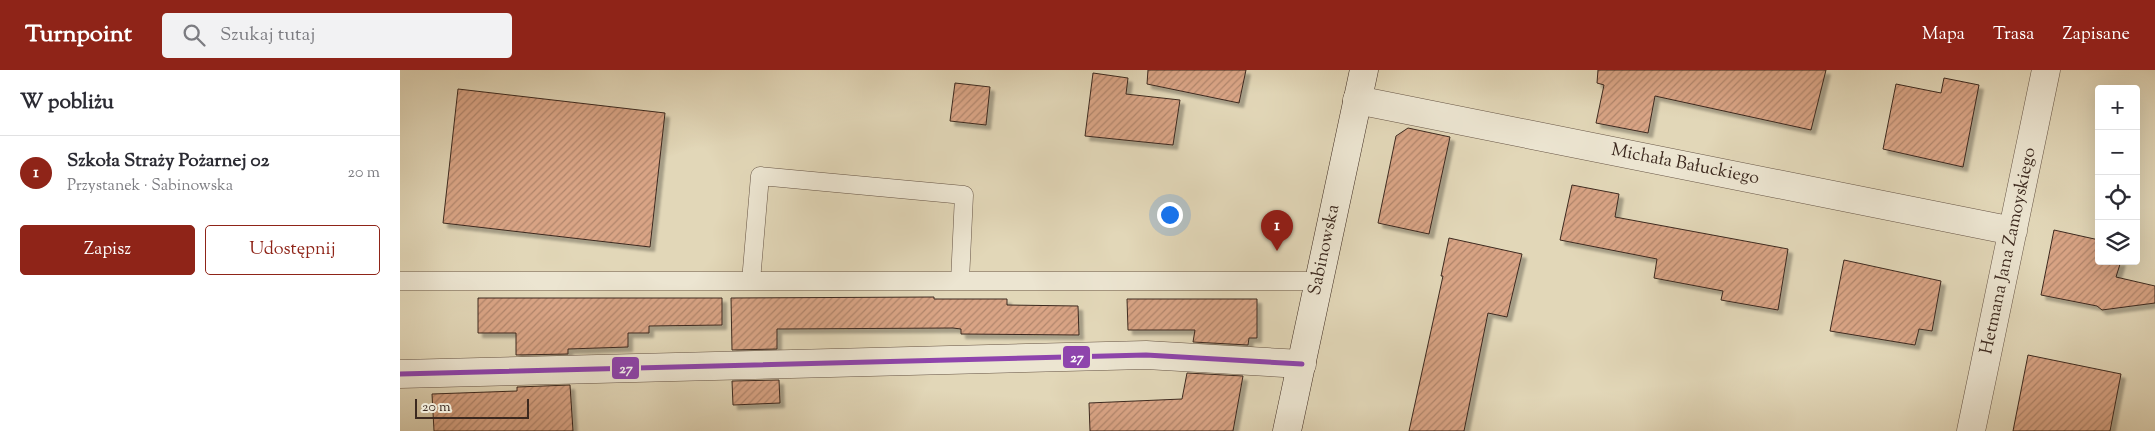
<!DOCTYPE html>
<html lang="pl">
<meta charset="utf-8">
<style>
:root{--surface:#fff;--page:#f2f2f3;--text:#2b2b33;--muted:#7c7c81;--line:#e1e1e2;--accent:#8f2418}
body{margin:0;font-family:"Sorts Mill Goudy",serif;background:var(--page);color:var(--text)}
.controls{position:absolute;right:15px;top:15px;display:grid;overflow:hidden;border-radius:5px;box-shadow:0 5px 20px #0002}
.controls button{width:45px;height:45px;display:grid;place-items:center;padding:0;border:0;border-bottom:1px solid var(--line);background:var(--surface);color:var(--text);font:25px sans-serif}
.scale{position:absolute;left:15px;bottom:12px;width:114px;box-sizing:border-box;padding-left:5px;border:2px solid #3c291f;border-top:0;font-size:14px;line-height:18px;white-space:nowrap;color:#3c291f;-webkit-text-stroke:4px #ece5d1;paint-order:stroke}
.you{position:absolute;left:769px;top:144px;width:18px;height:18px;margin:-12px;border:4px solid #fff;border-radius:50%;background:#1a73e8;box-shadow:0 0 0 8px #1a73e833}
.badge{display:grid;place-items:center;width:32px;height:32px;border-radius:50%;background:var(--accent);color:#fff;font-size:16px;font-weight:700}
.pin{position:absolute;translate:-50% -41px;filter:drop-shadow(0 1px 2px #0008)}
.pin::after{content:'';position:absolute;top:26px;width:18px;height:15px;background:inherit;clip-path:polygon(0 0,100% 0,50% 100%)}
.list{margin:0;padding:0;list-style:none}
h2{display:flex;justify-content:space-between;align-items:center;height:65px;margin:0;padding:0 20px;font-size:21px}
h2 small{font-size:16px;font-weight:400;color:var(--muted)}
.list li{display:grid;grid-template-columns:32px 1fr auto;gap:15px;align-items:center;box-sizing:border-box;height:75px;padding:0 20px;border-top:1px solid var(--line)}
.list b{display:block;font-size:19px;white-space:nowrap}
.list p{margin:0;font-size:16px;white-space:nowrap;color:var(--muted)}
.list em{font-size:16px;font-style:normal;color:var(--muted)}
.actions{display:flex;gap:10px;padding:15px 20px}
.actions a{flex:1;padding:11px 0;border:1px solid var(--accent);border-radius:5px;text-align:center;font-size:18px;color:var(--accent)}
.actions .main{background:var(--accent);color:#fff}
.icon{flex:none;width:28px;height:28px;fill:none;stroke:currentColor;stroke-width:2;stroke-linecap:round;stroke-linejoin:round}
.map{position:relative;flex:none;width:1755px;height:361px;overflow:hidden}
header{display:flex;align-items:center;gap:30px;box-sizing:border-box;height:70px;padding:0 25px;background:var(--accent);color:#fff}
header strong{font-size:24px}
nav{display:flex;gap:28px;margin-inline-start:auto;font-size:18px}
.search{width:350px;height:45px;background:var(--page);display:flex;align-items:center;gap:12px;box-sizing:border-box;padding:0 18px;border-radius:5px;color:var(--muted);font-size:19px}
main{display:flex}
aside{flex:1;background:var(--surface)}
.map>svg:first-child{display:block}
.building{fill:url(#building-hatch);stroke:#3c291f;filter:url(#shadow)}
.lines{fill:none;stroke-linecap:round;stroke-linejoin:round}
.lane-casing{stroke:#665445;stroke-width:19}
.street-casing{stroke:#665445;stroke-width:29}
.secondary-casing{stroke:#3c291f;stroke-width:29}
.lane{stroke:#ece5d1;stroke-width:18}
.street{stroke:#ece5d1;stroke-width:28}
.secondary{stroke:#ece5d1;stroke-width:28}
.bus-1-casing{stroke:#ece5d1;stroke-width:9}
.bus-1{stroke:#8e44ad;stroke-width:5}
.labels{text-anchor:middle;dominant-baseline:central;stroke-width:4.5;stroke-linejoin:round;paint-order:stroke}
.street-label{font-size:18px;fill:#3c291f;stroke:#ece5d1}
.line-badge{stroke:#ece5d1;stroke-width:2}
.badge-label{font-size:14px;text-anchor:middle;font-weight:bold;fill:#fff}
</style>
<header>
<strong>Turnpoint</strong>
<div class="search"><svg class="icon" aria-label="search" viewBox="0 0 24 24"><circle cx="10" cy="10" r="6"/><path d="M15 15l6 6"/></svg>Szukaj tutaj</div>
<nav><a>Mapa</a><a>Trasa</a><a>Zapisane</a></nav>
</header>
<main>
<aside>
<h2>W pobliżu<small></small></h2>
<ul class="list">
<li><span class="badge">1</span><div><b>Szkoła Straży Pożarnej 02</b><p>Przystanek · Sabinowska</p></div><em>20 m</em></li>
</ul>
<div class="actions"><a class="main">Zapisz</a><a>Udostępnij</a></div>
</aside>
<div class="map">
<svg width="1755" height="361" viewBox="0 0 1755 361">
<defs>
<pattern id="building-hatch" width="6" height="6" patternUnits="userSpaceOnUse" patternTransform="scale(1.25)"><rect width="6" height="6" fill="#d9a485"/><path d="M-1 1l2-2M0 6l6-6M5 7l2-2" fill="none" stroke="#b1866c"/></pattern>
<filter id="shadow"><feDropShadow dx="4.5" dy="4.5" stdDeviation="1" flood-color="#0004"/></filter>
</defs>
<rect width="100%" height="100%" fill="#e2d7b8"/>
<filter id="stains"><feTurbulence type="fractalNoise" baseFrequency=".004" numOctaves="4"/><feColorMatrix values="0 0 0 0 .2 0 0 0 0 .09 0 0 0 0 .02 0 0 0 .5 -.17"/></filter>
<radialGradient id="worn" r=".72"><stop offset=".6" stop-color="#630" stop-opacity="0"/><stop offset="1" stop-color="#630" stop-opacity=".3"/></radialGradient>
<!-- building -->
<path class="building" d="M748,0H846L839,33L747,14Z
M1198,0H1426L1411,60L1255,26L1248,63L1196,53L1204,15L1197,13Z
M693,3L728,8L726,24L780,30L773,75L685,66Z
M1544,8L1579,15L1563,97L1483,79L1496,14L1541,23Z
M555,13L590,17L586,55L550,51Z
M58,19L265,43L250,177L43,153Z
M1008,58L1050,67L1029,164L978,153L996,66Z
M1172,115L1219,124L1215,147L1388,179L1378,240L1321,230L1323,221L1254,208L1257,189L1160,170Z
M1654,160L1699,170V191H1721L1716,207L1755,216V233L1702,240L1697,236L1641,225Z
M1049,168L1122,184L1107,247L1088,243L1064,361H1009L1043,206H1041Z
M1444,190L1541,211L1532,261L1519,259L1515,275L1430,261Z
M534,227V229H607V235L678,236L679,265L561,264V259L553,258L377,259V279L332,280L331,228Z
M78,228H322V255L249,256V263H228V277L168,279V284L116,285V263H78Z
M727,229H857V268H849L848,275L793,272L795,260H728Z
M1628,285L1721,304L1710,361H1613Z
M787,303L843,306L833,361H690L689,333L782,329Z
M379,310L380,333L333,335L332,311Z
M170,315L173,361H34L32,324L117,321V317Z"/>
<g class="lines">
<defs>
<path id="lane" d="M0,211H918
M351,211L360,106L564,125L560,211"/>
<path id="street" d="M957,30L1613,161
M0,304L746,285L902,294
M1571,361L1646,0"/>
<path id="secondary" d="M887,361L964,0"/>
</defs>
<!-- lane casing -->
<use href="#lane" class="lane-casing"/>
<!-- street casing -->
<use href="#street" class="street-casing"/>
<!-- secondary casing -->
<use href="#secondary" class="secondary-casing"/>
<!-- lane -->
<use href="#lane" class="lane"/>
<!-- street -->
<use href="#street" class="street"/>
<!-- secondary -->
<use href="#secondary" class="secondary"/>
<defs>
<path id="bus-1" d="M0,304L746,285L902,294"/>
</defs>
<!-- bus-1 casing -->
<use href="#bus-1" class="bus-1-casing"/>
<!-- bus-1 -->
<use href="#bus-1" class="bus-1"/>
</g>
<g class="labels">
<!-- street labels -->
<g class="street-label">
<text transform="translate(1285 95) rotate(11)">Michała Bałuckiego</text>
<text transform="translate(925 180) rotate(-78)">Sabinowska</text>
<text transform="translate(1609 181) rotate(-78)">Hetmana Jana Zamoyskiego</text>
</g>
</g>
<g class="line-badge">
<rect x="662" y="275" width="29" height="24" rx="5" fill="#8e44ad"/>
<rect x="211" y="286" width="29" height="24" rx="5" fill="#8e44ad"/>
</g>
<g class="badge-label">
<text x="677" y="292">27</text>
<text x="226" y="303">27</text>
</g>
<rect width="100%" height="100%" filter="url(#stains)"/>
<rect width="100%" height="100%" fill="url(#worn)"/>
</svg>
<div class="controls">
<button>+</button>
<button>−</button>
<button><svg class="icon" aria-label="locate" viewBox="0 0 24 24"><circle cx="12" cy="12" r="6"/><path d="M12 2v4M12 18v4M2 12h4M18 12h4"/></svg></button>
<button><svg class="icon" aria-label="layers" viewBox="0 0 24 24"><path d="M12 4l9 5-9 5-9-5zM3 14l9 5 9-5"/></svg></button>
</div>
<div class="scale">20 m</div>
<div class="you"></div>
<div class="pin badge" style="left:877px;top:181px">1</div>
</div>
</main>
